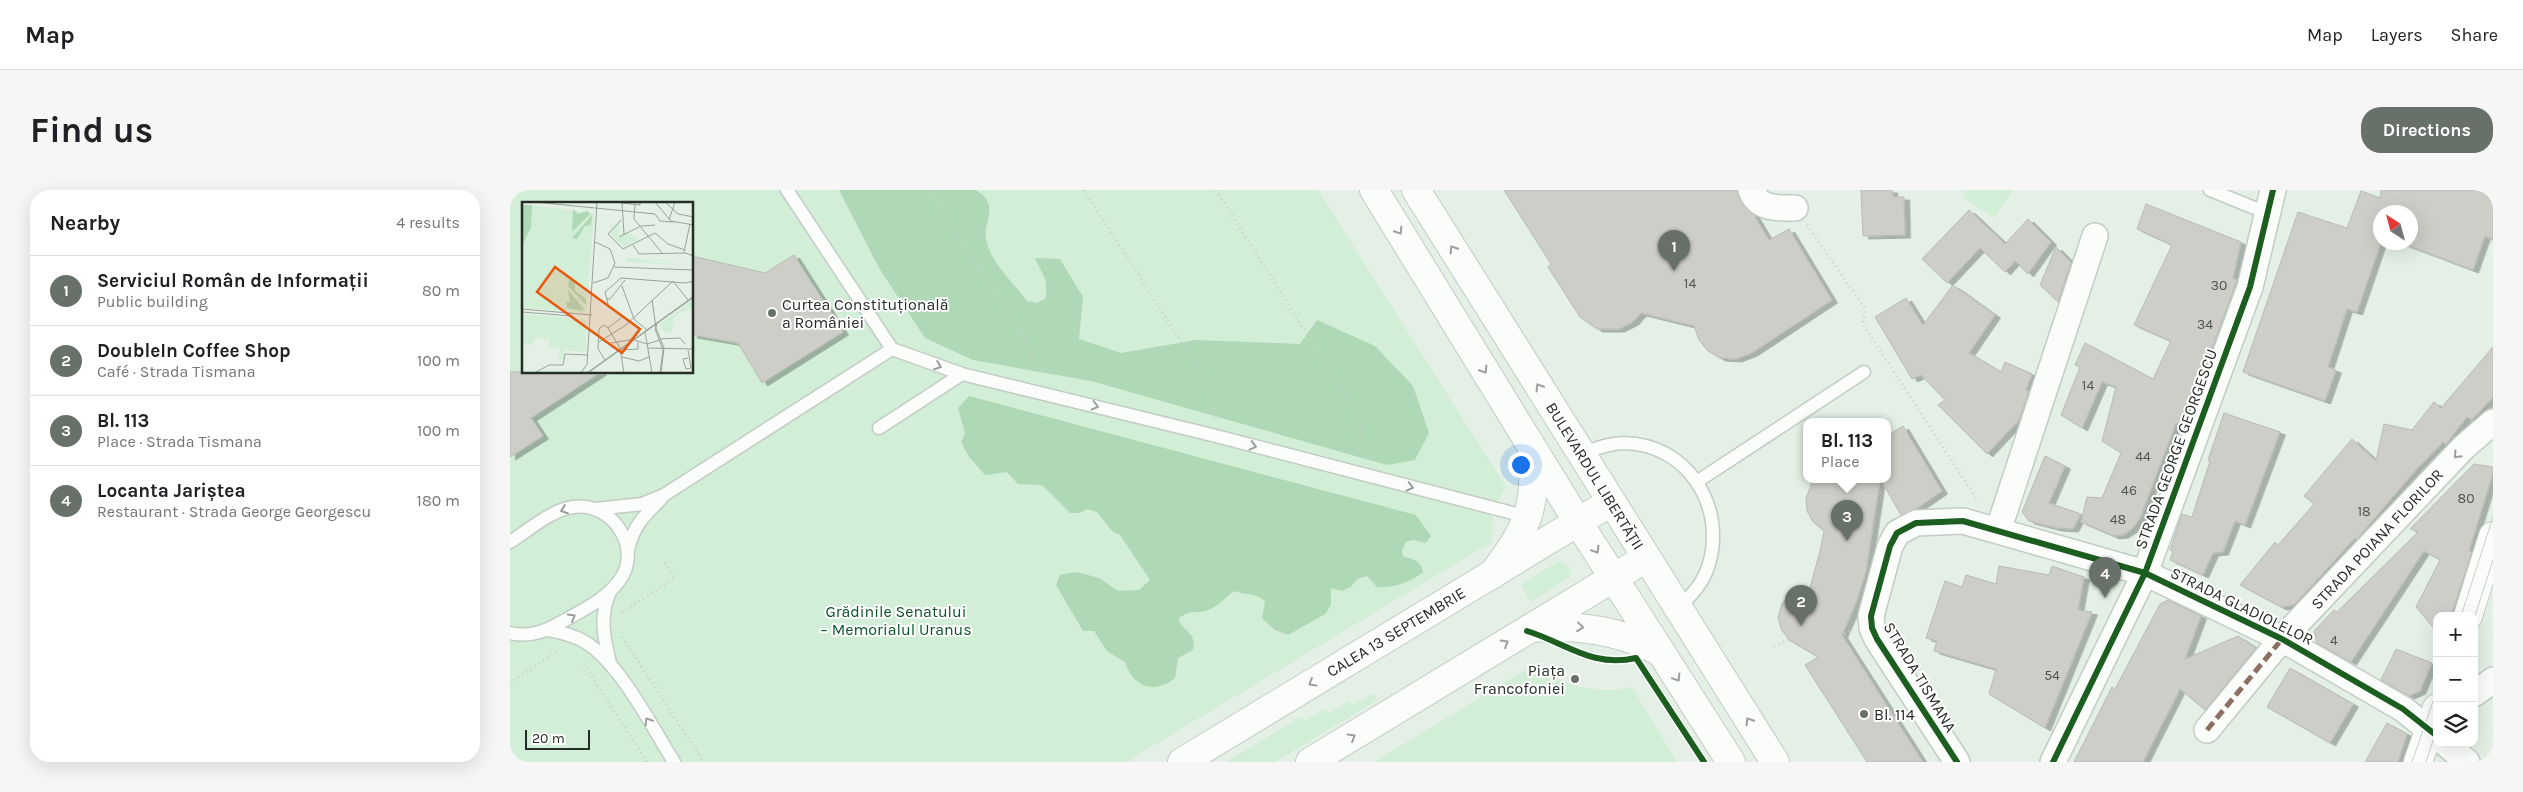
<!DOCTYPE html>
<meta charset="utf-8">
<style>
:root{--surface:#fff;--page:#f6f6f6;--text:#202124;--muted:#757577;--line:#e0e0e0;--accent:#687169}
body{margin:0;font-family:Karla,sans-serif;background:var(--page);color:var(--text)}
.controls{position:absolute;right:15px;bottom:15px;display:grid;overflow:hidden;border-radius:10px;box-shadow:0 5px 20px #0002}
.controls button{width:45px;height:45px;display:grid;place-items:center;padding:0;border:0;border-bottom:1px solid var(--line);background:var(--surface);color:var(--text);font:25px sans-serif}
.compass{position:absolute;left:1863px;top:15px;width:45px;height:45px;border-radius:50%;background:var(--surface);box-shadow:0 5px 20px #0002;rotate:324deg}
.scale{position:absolute;left:15px;bottom:12px;width:65px;box-sizing:border-box;padding-left:5px;border:2px solid #252d26;border-top:0;font-size:14px;line-height:18px;white-space:nowrap;color:#252d26;-webkit-text-stroke:4px #fff;paint-order:stroke}
.you{position:absolute;left:1010px;top:274px;width:18px;height:18px;margin:-12px;border:4px solid #fff;border-radius:50%;background:#1a73e8;box-shadow:0 0 0 8px #1a73e833}
.badge{display:grid;place-items:center;width:32px;height:32px;border-radius:50%;background:var(--accent);color:#fff;font-size:16px;font-weight:700}
.pin{position:absolute;translate:-50% -41px;filter:drop-shadow(0 1px 2px #0008)}
.pin::after{content:'';position:absolute;top:26px;width:18px;height:15px;background:inherit;clip-path:polygon(0 0,100% 0,50% 100%)}
.popup{position:absolute;left:1293px;top:228px;width:88px;height:65px;box-sizing:border-box;display:grid;place-content:center;border-radius:10px;background:var(--surface);filter:drop-shadow(0 1px 4px #0005);font-size:16px;white-space:nowrap;color:var(--muted)}
.popup b{font-size:19px;color:var(--text)}
.popup::after{content:'';position:absolute;left:50%;top:100%;margin-left:-10px;border:10px solid transparent;border-top-color:var(--surface)}
.list{margin:0;padding:0;list-style:none}
h2{display:flex;justify-content:space-between;align-items:center;height:65px;margin:0;padding:0 20px;font-size:21px}
h2 small{font-size:16px;font-weight:400;color:var(--muted)}
.list li{display:grid;grid-template-columns:32px 1fr auto;gap:15px;align-items:center;box-sizing:border-box;height:70px;padding:0 20px;border-top:1px solid var(--line)}
.list b{display:block;font-size:19px;white-space:nowrap}
.list p{margin:0;font-size:16px;white-space:nowrap;color:var(--muted)}
.list em{font-size:16px;font-style:normal;color:var(--muted)}
.icon{flex:none;width:28px;height:28px;fill:none;stroke:currentColor;stroke-width:2;stroke-linecap:round;stroke-linejoin:round}
.map{position:relative;flex:none;width:1983px;height:572px;overflow:hidden;border-radius:20px}
header{display:flex;align-items:center;gap:30px;box-sizing:border-box;height:70px;padding:0 25px;background:var(--surface);border-bottom:1px solid var(--line)}
header strong{font-size:24px}
nav{display:flex;gap:28px;margin-inline-start:auto;font-size:18px}
.intro{display:flex;align-items:center;justify-content:space-between;box-sizing:border-box;height:120px;padding:0 30px}
h1{margin:0;font-size:35px}
.button{padding:12px 22px;border-radius:20px;background:var(--accent);color:#fff;font-size:18px;font-weight:700}
main{display:flex;gap:30px;padding:0 30px}
aside{flex:1;background:var(--surface);border-radius:20px;box-shadow:0 5px 20px #0002}
.map>svg:first-child{display:block}
.green{fill:#d2eed7;fill-rule:evenodd}
.forest{fill:#afd8b7}
.building{fill:#cecec9;stroke:#babab5;filter:url(#shadow)}
.lines{fill:none;stroke-linecap:round;stroke-linejoin:round}
.service-casing{stroke:#c2ccc4;stroke-width:15}
.minor-casing{stroke:#c2ccc4;stroke-width:28}
.secondary-casing{stroke:#c2ccc4;stroke-width:30}
.primary-casing{stroke:#c2ccc4;stroke-width:30}
.path{stroke:#cacecb;stroke-width:3;stroke-dasharray:1 4;stroke-linecap:butt}
.service{stroke:#fbfdfb;stroke-width:12}
.minor{stroke:#fbfdfb;stroke-width:25}
.secondary{stroke:#fbfdfb;stroke-width:28}
.primary{stroke:#fbfdfb;stroke-width:28}
.tram{stroke:#caccca;stroke-width:1}
.quiet{stroke:#8d6e63;stroke-width:5;stroke-dasharray:10 5;stroke-linecap:butt}
.cycleway-casing{stroke:#fff;stroke-width:9}
.cycleway{stroke:#1b5e20;stroke-width:6}
.oneway{stroke:#9b9f9b}
.poi-dot{fill:#687169;stroke:#fff;stroke-width:2}
.labels{text-anchor:middle;dominant-baseline:central;stroke-width:4;stroke-linejoin:round;paint-order:stroke}
.number-label{font-size:14px;fill:#4f554f}
.poi-label{font-size:16px;fill:#252d26;stroke:#fff;text-anchor:start}
.street-label{font-size:16px;fill:#252d26;stroke:#fff}
.park-label{font-size:16px;fill:#085525;stroke:#fff}
.inset-road{fill:none;stroke:#98a299;stroke-width:1}
.view{fill:#e8590c;fill-opacity:0.15;stroke:#e8590c;stroke-width:2.5}
.inset-edge{fill:none;stroke:#252d26;stroke-width:2.5}
</style>
<header>
<strong>Map</strong>
<nav><a>Map</a><a>Layers</a><a>Share</a></nav>
</header>
<div class="intro"><h1>Find us</h1><a class="button">Directions</a></div>
<main>
<aside>
<h2>Nearby<small>4 results</small></h2>
<ul class="list">
<li><span class="badge">1</span><div><b>Serviciul Român de Informații</b><p>Public building</p></div><em>80 m</em></li>
<li><span class="badge">2</span><div><b>DoubleIn Coffee Shop</b><p>Café · Strada Tismana</p></div><em>100 m</em></li>
<li><span class="badge">3</span><div><b>Bl. 113</b><p>Place · Strada Tismana</p></div><em>100 m</em></li>
<li><span class="badge">4</span><div><b>Locanta Jariștea</b><p>Restaurant · Strada George Georgescu</p></div><em>180 m</em></li>
</ul>
</aside>
<div class="map">
<svg width="1983" height="572" viewBox="0 0 1983 572">
<defs>
<filter id="shadow"><feDropShadow dx="5.5" dy="3" stdDeviation="0" flood-color="#0004"/></filter>
</defs>
<rect width="100%" height="100%" fill="#e4f0e6"/>
<!-- green -->
<path class="green" d="M0,0H808L996,297L983,318L982,352L616,572H0ZM14,14H182V182H14Z
M1456,0H1503L1484,28L1453,7Z
M1049,371C1058,373 1062,378 1060,387L1021,412L1011,395Z
M1022,476C1054,494 1085,506 1122,497L1167,572H864Z
M864,503L868,510L765,572H716L792,526L795,531L816,518L819,523L839,511L842,515Z"/>
<!-- forest -->
<path class="forest" d="M329,0H466C491,16 473,30 476,49C480,72 503,92 517,111L527,113L536,108V91L525,68L550,69L573,107L569,149L611,163L686,150L790,154L807,130L865,156L903,196L919,243L905,270L877,275L581,191L463,170L415,148L369,78Z
M459,206L906,325L921,346L916,353L903,350L896,352L892,360L893,366C903,370 911,370 913,382C901,392 881,399 867,397L857,386L847,389L841,397L832,401L821,398V415L815,424L778,445L765,440L752,428L755,411C747,403 734,405 724,401C715,408 707,418 695,421C683,424 683,419 669,428L670,434C679,442 686,447 683,460L668,468L665,488C644,505 623,497 615,472L597,461L584,441H573L546,395L550,385L567,382L589,388L608,401L629,400L640,390L610,345L602,341L587,322L577,319L570,323H560L532,295L508,294L497,282L475,285L459,267L451,252L455,243L448,218Z"/>
<!-- building -->
<path class="building" d="M994,0H1227L1232,13L1244,25L1259,50L1279,39L1322,110L1242,163L1226,169L1210,168L1198,161L1189,150L1184,136L1131,123L1123,132L1109,139H1087L1070,127L1038,77L1041,74Z
M1351,0H1382L1383,7H1394L1395,45L1353,46Z
M1871,0H1971L1983,6V50L1975,46L1963,80L1889,52H1900V22H1870V55L1847,122L1837,119L1818,177L1826,180L1815,211L1733,182L1788,22L1837,38L1851,1L1870,8Z
M1636,14L1731,52L1723,88L1727,90L1726,93L1695,177L1692,176L1669,234L1666,233L1630,328L1622,339L1613,345L1604,346L1571,332L1577,307L1592,308L1611,263L1592,251L1606,197L1592,192L1572,238L1551,225L1570,177L1565,175L1575,153L1643,189L1661,151L1624,135L1662,55L1627,39Z
M1459,20L1495,54L1518,29L1541,52L1518,84L1505,71L1495,82L1470,58L1437,93L1412,69Z
M1546,57L1561,72L1548,112L1530,95Z
M284,65L333,142L252,193L228,153L182,145V66L255,83Z
M1443,95L1485,125L1459,163L1491,182L1495,172L1522,184L1516,200L1519,201L1509,230L1477,264L1428,215L1435,210L1411,185L1402,189L1365,127L1396,108L1413,135Z
M1983,157V207L1962,230L1957,227L1936,254L1933,252L1905,281L1846,350L1845,348L1784,415L1771,417L1730,395L1765,352L1768,355L1804,314L1794,306L1842,249L1866,271L1874,234L1902,240L1924,212L1931,218Z
M0,182H91L21,228L33,246L0,267Z
M1714,223L1770,242L1735,335L1725,331L1713,362L1703,363L1693,385L1660,370L1663,361L1660,360L1672,324L1682,327L1700,271L1698,270Z
M1393,236L1432,301L1406,319L1391,325L1371,290H1377V246Z
M1535,266L1555,276L1539,313L1571,324L1563,339L1547,338L1519,331L1512,322Z
M1964,274L1983,277V283L1959,361L1962,362L1941,426H1927V442L1906,417L1930,370L1914,361L1841,472L1807,453L1804,441L1824,420L1827,422L1908,342L1900,339Z
M1303,290H1370L1356,381L1346,413L1332,445L1413,572H1357L1295,475L1308,467L1279,450L1271,439L1268,427L1272,414L1278,406L1287,400L1300,398L1310,361L1314,341L1303,332L1297,321L1296,308Z
M1489,376L1539,385L1542,376L1574,387L1568,420L1582,422L1535,538L1479,504L1486,479L1424,461L1427,451L1416,448L1435,391L1452,397L1456,385L1486,394Z
M1658,410L1691,426L1675,469L1728,446L1746,458L1695,520L1670,499L1633,572H1564L1602,497L1605,499L1650,414Z
M1886,459L1922,473L1910,501L1899,506L1871,490Z
M1780,478L1843,514L1820,553L1757,517Z
M1877,533L1897,544L1888,572H1855Z"/>
<g class="lines">
<defs>
<path id="service" d="M277,0L382,159L452,184L702,245L1018,327
M1700,0L1757,23
M369,238L452,184
M1070,264C1085,259 1099,253 1114,253C1178,254 1216,317 1199,374C1194,392 1182,405 1169,417
M1188,291L1354,182
M86,319L132,314L154,305L382,159
M0,352C19,340 41,320 63,317C102,311 134,359 109,391C97,408 75,419 57,429C38,440 22,448 0,443
M118,360C124,335 133,327 151,309
M38,440C51,442 63,445 75,452C110,473 142,537 164,572
M100,473C94,448 89,426 100,402"/>
<path id="minor" d="M1241,0C1249,20 1267,18 1285,18
M1488,341L1585,46
M1964,504L1983,490
M1697,540L1772,449L1954,257L1983,232
M1935,553L1957,572
M1447,572L1367,449L1362,438L1361,426L1380,356L1387,343L1406,333L1453,331L1635,383L1772,449L1893,519L1927,546
M1543,572L1635,383L1740,97L1763,0"/>
<path id="secondary" d="M672,572L1101,312
M800,572L1136,368"/>
<path id="primary" d="M864,0L1068,332L1221,572
M906,0L1265,572
M982,385C1016,340 1028,318 1022,261
M1958,426L1983,346
M1021,438C1067,434 1110,440 1151,462
M1908,572L1927,518"/>
</defs>
<!-- service casing -->
<use href="#service" class="service-casing"/>
<!-- minor casing -->
<use href="#minor" class="minor-casing"/>
<!-- secondary casing -->
<use href="#secondary" class="secondary-casing"/>
<!-- primary casing -->
<use href="#primary" class="primary-casing"/>
<!-- path -->
<path class="path" d="M419,0L513,146L521,163L523,184
M574,0L697,192L705,217V230
M706,0L842,215L851,240L847,265
M1297,35L1356,120L1352,133L1468,311
M112,422L165,388L155,373
M1325,443L1333,445L1340,441
M112,447L194,572
M1264,456L1279,450
M74,474L137,572
M0,493L49,460"/>
<!-- service -->
<use href="#service" class="service"/>
<!-- minor -->
<use href="#minor" class="minor"/>
<!-- secondary -->
<use href="#secondary" class="secondary"/>
<!-- primary -->
<use href="#primary" class="primary"/>
<!-- tram -->
<path class="tram" d="M1951,426L1983,327
M1964,429L1983,370
M1902,572L1927,500
M1916,572L1927,538"/>
<!-- quiet -->
<path class="quiet" d="M1697,540L1772,449"/>
<defs>
<path id="cycleway" d="M1017,441C1056,453 1082,478 1126,468L1194,572
M1447,572L1367,449L1362,438L1361,426L1380,356L1387,343L1406,333L1453,331L1635,383L1772,449L1893,519L1927,546
M1543,572L1635,383L1740,97L1763,0"/>
</defs>
<!-- cycleway casing -->
<use href="#cycleway" class="cycleway-casing"/>
<!-- cycleway -->
<use href="#cycleway" class="cycleway"/>
</g>
<!-- one-way arrows -->
<defs><path id="oneway-chevron" d="M-2-3.5L2.5 0L-2 3.5" fill="none" stroke-width="1.6" stroke-linecap="round" stroke-linejoin="round" transform="scale(1.25)"/></defs>
<g class="oneway">
<use href="#oneway-chevron" transform="translate(889 41) rotate(58)"/>
<use href="#oneway-chevron" transform="translate(943 59) rotate(-122)"/>
<use href="#oneway-chevron" transform="translate(428 176) rotate(20)"/>
<use href="#oneway-chevron" transform="translate(974 180) rotate(58)"/>
<use href="#oneway-chevron" transform="translate(1029 197) rotate(-122)"/>
<use href="#oneway-chevron" transform="translate(585 216) rotate(14)"/>
<use href="#oneway-chevron" transform="translate(743 256) rotate(15)"/>
<use href="#oneway-chevron" transform="translate(1947 265) rotate(133)"/>
<use href="#oneway-chevron" transform="translate(900 297) rotate(14)"/>
<use href="#oneway-chevron" transform="translate(54 320) rotate(160)"/>
<use href="#oneway-chevron" transform="translate(1086 360) rotate(58)"/>
<use href="#oneway-chevron" transform="translate(62 427) rotate(-30)"/>
<use href="#oneway-chevron" transform="translate(1070 437) rotate(6)"/>
<use href="#oneway-chevron" transform="translate(995 453) rotate(-31)"/>
<use href="#oneway-chevron" transform="translate(1167 488) rotate(58)"/>
<use href="#oneway-chevron" transform="translate(802 493) rotate(149)"/>
<use href="#oneway-chevron" transform="translate(138 531) rotate(-123)"/>
<use href="#oneway-chevron" transform="translate(1239 531) rotate(-122)"/>
<use href="#oneway-chevron" transform="translate(842 547) rotate(-31)"/>
</g>
<!-- markers -->
<g class="poi-dot">
<circle cx="262" cy="123" r="5"/>
<circle cx="1065" cy="489" r="5"/>
<circle cx="1354" cy="524" r="5"/>
</g>
<g class="labels">
<!-- number labels -->
<g class="number-label">
<text x="1180" y="93">14</text>
<text x="1709" y="95">30</text>
<text x="1695" y="134">34</text>
<text x="1578" y="195">14</text>
<text x="1633" y="266">44</text>
<text x="1619" y="300">46</text>
<text x="1956" y="308">80</text>
<text x="1854" y="321">18</text>
<text x="1608" y="329">48</text>
<text x="1824" y="450">4</text>
<text x="1542" y="485">54</text>
</g>
<!-- poi labels -->
<g class="poi-label">
<text x="272" y="114">Curtea Constituțională<tspan x="272" dy="18">a României</tspan></text>
<text x="1055" y="480" text-anchor="end">Piața<tspan x="1055" dy="18">Francofoniei</tspan></text>
<text x="1364" y="524">Bl. 114</text>
</g>
<!-- street labels -->
<g class="street-label">
<text transform="translate(1666 259) rotate(-70)">STRADA GEORGE GEORGESCU</text>
<text transform="translate(1085 286) rotate(58)">BULEVARDUL LIBERTĂȚII</text>
<text transform="translate(1867 349) rotate(-47)">STRADA POIANA FLORILOR</text>
<text transform="translate(1732 416) rotate(26)">STRADA GLADIOLELOR</text>
<text transform="translate(886 442) rotate(-31)">CALEA 13 SEPTEMBRIE</text>
<text transform="translate(1410 487) rotate(59)">STRADA TISMANA</text>
</g>
<!-- park labels -->
<g class="park-label">
<text x="386" y="421">Grădinile Senatului<tspan x="386" dy="18">– Memorialul Uranus</tspan></text>
</g>
</g>
<!-- overview -->
<g transform="translate(12 12)">
<rect width="171" height="171" fill="#e4f0e6"/>
<path d="M0,2L72,11L64,111L0,105ZM98,20L96,32L107,31L117,38L102,45L87,31ZM104,56L171,60L117,59L171,64L104,60ZM171,97V106L157,111L151,117L150,130L144,131L137,123ZM0,112L62,117L65,121L63,150L43,148L41,158L37,157L38,146L27,145V137L12,136L11,143L1,142L0,147Z" fill="#d2eed7"/>
<path d="M0,3H10L9,26L0,43ZM51,7L56,12L65,9L68,12L50,30ZM70,13L69,23L63,24L55,37L50,36ZM48,74L53,80V89L63,96L65,104L46,84ZM46,88L62,107L60,109L45,106L44,99L48,101Z" fill="#afd8b7"/>
<path class="inset-road" d="M13,0L133,12M133,0L149,19L172,23M143,0L156,12L172,15M113,2L112,17L141,52M133,12L138,19L151,20M99,18L86,32L101,47L133,31M147,18L153,0M133,31L146,42L163,48M102,32L100,1L118,3V0M97,35L119,24L133,23M111,43L117,52L163,51L172,54M162,50L168,22M92,65L172,68M151,79L166,98M71,81L86,76L93,61L88,47L73,40M100,84L112,117L125,128M84,97H88L103,78M130,98L134,126L142,146L139,171M87,106L83,90L99,76L163,81L172,79M0,107L70,113M0,110L50,114M136,120L133,127L141,148L138,171M86,126L98,146L102,171M86,126L99,116M123,130L130,171M138,137L158,136L163,142M112,138L125,142L138,138M77,140L104,123L151,79M89,141L113,137M126,146L172,147M98,148L116,147V140M166,148L169,166L164,167L161,157L166,156M100,155L117,159L127,155M83,158L76,147L77,127L82,123L86,126M12,171L27,163H41L43,152L66,153M59,171L65,162L75,0M65,171L172,94M66,171L172,95"/>
<path class="view" d="M33,65L118,127L100,151L15,90Z"/>
<rect width="171" height="171" class="inset-edge"/>
</g>
</svg>
<div class="controls">
<button>+</button>
<button>−</button>
<button><svg class="icon" aria-label="layers" viewBox="0 0 24 24"><path d="M12 4l9 5-9 5-9-5zM3 14l9 5 9-5"/></svg></button>
</div>
<svg class="compass" viewBox="-18 -18 36 36"><path d="M0-13l5 13h-10z" fill="#e53935"/><path d="M0 13l5-13h-10z" fill="#757577"/></svg>
<div class="scale">20 m</div>
<div class="you"></div>
<div class="pin badge" style="left:1164px;top:81px">1</div>
<div class="pin badge" style="left:1291px;top:436px">2</div>
<div class="pin badge" style="left:1337px;top:351px">3</div>
<div class="popup"><b>Bl. 113</b>Place</div>
<div class="pin badge" style="left:1595px;top:408px">4</div>
</div>
</main>
